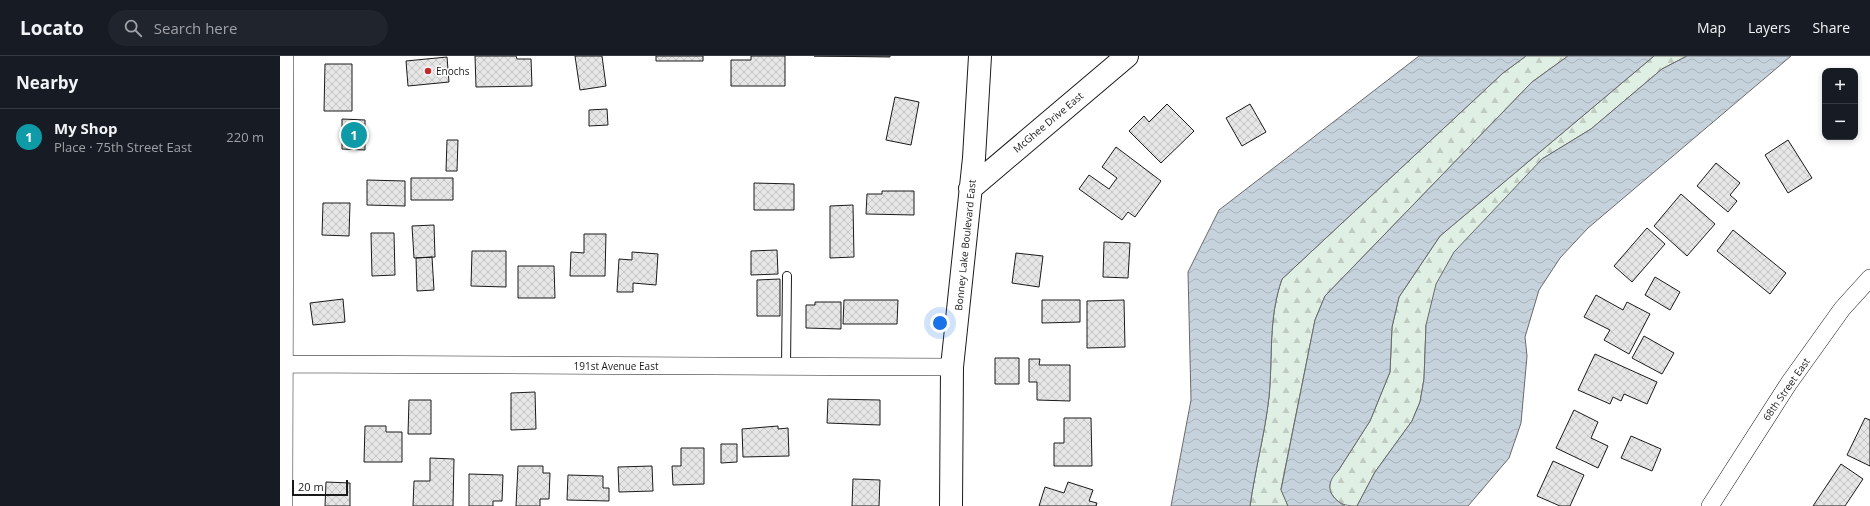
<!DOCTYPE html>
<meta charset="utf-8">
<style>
:root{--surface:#171b24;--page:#20242c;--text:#f1f3f6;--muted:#9ea1a6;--line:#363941;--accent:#0b8043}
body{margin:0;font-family:"Open Sans",sans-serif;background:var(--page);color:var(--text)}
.controls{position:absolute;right:12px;top:12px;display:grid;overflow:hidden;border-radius:8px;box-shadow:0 2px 6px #0003}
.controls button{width:36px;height:36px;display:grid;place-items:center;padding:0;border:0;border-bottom:1px solid var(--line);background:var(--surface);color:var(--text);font:20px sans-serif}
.scale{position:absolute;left:12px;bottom:10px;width:56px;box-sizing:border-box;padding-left:4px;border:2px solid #1a1a1a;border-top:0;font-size:11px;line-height:14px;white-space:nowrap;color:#1a1a1a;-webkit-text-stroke:3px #fff;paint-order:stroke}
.you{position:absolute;left:660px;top:267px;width:14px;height:14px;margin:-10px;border:3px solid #fff;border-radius:50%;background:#1a73e8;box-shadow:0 0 0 6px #1a73e833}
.badge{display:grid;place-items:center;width:26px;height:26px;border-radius:50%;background:var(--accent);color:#fff;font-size:13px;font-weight:700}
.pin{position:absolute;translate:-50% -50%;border:2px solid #fff;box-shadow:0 1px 4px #0006}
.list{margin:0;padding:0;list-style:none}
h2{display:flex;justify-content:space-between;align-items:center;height:52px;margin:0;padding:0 16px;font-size:17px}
h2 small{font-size:13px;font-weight:400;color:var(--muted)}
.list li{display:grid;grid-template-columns:26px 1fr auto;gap:12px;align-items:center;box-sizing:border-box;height:56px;padding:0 16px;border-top:1px solid var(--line)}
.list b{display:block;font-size:15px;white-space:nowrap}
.list p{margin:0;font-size:13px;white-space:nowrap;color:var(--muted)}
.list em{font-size:13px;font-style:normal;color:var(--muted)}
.icon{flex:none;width:22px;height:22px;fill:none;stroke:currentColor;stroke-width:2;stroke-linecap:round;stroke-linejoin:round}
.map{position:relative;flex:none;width:1590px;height:450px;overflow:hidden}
header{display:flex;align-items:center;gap:24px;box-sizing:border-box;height:56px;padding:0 20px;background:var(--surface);border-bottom:1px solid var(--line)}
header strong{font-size:19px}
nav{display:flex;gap:22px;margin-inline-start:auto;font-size:14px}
.search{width:280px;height:36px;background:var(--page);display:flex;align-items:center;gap:10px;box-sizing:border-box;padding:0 14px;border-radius:22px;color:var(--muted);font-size:15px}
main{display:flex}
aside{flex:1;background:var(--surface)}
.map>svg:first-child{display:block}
.forest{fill:url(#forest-firs);stroke:#6a6a6a}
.water{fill:url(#water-waves);stroke:#6a6a6a}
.building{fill:url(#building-cross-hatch);stroke:#1a1a1a}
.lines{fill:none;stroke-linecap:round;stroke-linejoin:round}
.lane-casing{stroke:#1a1a1a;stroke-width:10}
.street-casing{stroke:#1a1a1a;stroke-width:18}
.secondary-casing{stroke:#1a1a1a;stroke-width:24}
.lane{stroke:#fff;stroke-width:8}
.street{stroke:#fff;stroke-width:17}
.secondary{stroke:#fff;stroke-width:22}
.poi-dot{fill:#c62828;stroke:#fff;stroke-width:1.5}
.labels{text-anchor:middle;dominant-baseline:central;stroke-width:3;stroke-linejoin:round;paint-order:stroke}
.poi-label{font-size:10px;fill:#1a1a1a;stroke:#fff;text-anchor:start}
.street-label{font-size:10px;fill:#1a1a1a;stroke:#fff}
</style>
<header>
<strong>Locato</strong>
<div class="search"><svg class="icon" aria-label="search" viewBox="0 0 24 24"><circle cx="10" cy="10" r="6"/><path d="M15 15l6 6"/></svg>Search here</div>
<nav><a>Map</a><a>Layers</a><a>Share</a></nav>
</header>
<main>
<aside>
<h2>Nearby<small></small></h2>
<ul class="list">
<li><span class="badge" style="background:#0f9aa8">1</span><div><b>My Shop</b><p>Place · 75th Street East</p></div><em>220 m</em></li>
</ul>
</aside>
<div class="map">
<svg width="1590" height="450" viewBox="0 0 1590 450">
<defs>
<pattern id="forest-firs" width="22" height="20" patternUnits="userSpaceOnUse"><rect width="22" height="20" fill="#e0efe3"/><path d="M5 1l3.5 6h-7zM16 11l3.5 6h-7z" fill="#c0ccc2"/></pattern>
<pattern id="water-waves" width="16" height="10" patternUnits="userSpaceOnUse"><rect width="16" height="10" fill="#c6d2dc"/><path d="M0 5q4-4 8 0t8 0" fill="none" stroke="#aab4bc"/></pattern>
<pattern id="building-cross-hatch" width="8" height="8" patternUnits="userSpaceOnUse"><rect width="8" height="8" fill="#e6e6e6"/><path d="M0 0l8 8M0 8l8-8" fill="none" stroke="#c5c5c5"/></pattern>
</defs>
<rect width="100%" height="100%" fill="#fff"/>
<!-- forest -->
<path class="forest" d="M1246,0H1288L1252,26L1045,240L1035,264L1001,433L1008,450H970C975,414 985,377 989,341C993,300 988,263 1002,223L1223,17Z
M1374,0H1407L1382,13L1311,73L1262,103L1146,269L1144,323L1140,346L1132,365L1095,416L1077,450C1062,450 1057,447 1049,434L1051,422L1058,415L1090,365L1110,316L1112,271L1119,241L1160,180Z"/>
<!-- water -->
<path class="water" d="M1139,0H1246L1223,17L1002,223C988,263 993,300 989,341C985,377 975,414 970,450H891L911,344L908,216L939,154Z
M1288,0H1374L1160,180L1119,241L1112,271L1110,316L1090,365L1058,415C1044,429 1049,441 1065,450H1008L1001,434L1035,264L1045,240L1252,26Z
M1407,0H1511L1308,172L1280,202L1259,234L1245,281L1247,300L1241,367L1229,402L1188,450H1077L1095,416L1132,365L1140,346L1144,323L1146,269L1156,228L1174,196L1262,103L1311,73L1382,13Z"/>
<!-- building -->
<path class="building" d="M195,0H236L237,3H251L252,30L196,31Z
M295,0H322L326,30L300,34Z
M376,0H423V5H376Z
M471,0H505V30H451V4H471Z
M534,0H610V1Z
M167,1L169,26L128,30L126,5Z
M45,8H72V55H44Z
M615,41L639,46L631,89L606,84Z
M887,48L914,75L881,107L849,75L864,60L869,66Z
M970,48L986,76L962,90L946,62Z
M327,53L328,69L309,70V54Z
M62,63L85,64V94L62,93Z
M167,84H178L177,115H166Z
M1508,84L1532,122L1508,137L1485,99Z
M836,91L881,125L855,161L848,156L842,164L799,133L809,119L829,133L837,122L822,111Z
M1436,107L1460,127L1450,139L1457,145L1448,156L1417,130Z
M131,122H173V144H131Z
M87,124L125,125V150L87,149Z
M474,127L514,128V154H474Z
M602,135H634V159L586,158L587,138H602Z
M1401,138L1435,168L1407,200L1374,170Z
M43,147H70L69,180L42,179Z
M573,149L574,201L550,202V150Z
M154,169L155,201L134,202L132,170Z
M1367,172L1385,188L1352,226L1334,210Z
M1453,174L1506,217L1490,238L1437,195Z
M91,177H114L115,219L92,220Z
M304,178H326L325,220H290L291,196L304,197Z
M824,186L850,187L848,222L823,221Z
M497,194L498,218L471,219V195Z
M192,195H226V231L191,230Z
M352,196L378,198L376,229L353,227V236H337L339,203L352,204Z
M736,197L763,200L759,231L732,227Z
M152,201L154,234L137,235L136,202Z
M238,210H274L275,242H238Z
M1375,221L1400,236L1390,254L1365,239Z
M500,223V260H477V224Z
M1316,239L1343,254L1347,246L1370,258L1349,298L1324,284L1330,274L1304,261Z
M63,243L65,266L33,269L30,247Z
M564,244H618L617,268H563Z
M762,244H800V266L762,267Z
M844,244L845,291L807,292V245Z
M535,246H561V273L526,272V249H535Z
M1364,280L1394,297L1382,318L1352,302Z
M1315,298L1377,326L1367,348L1344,338L1341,345L1333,341L1330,348L1298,334Z
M715,302H739V328H715Z
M749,303H760L759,309H790V345L757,344V326H749Z
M255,336L256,373L231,374V337Z
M548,343L600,344V369L547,367Z
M129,344H151V378H128Z
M1294,354L1318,366L1311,382L1328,390L1318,412L1276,392Z
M784,362H811L812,410H774V387H784Z
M1585,362L1590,364V410L1567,399Z
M85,370H106V376H122V406H84Z
M498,370V373L508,372L509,400L463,401L462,373Z
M1351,380L1381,393L1372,415L1341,402Z
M441,388H457V406L441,407Z
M401,392H424V428L393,429L392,410H401Z
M150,402L174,403L173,450H133L134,425H150Z
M1273,405L1304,419L1290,450H1280L1257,440Z
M1561,408L1583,423L1565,450H1533Z
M238,410H263V417H270L269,443H260V450H236Z
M372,410L373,435L339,436L338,411Z
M189,418L223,419L222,445H213V450H189Z
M288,419L323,420V432H329V445L287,444Z
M573,423L600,424L599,450H572Z
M46,426L70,427V450H45Z
M788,426L813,434L809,445L817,447L816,450H759L765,431L784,437Z"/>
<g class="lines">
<defs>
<path id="lane" d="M506,310L507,220"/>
<path id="street" d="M0,308L672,311
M4,450L5,0
M1430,450L1509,327L1562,253L1590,222"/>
<path id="secondary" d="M690,133L847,0
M671,450L672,311L694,102L700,0"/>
</defs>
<!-- lane casing -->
<use href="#lane" class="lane-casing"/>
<!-- street casing -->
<use href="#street" class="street-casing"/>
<!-- secondary casing -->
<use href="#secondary" class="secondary-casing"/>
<!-- lane -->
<use href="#lane" class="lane"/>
<!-- street -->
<use href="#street" class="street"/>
<!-- secondary -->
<use href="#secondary" class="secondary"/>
</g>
<!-- markers -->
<circle class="poi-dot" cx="148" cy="15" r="4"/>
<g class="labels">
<!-- poi labels -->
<g class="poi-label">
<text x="156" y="15">Enochs</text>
</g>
<!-- street labels -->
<g class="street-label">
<text transform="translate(768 66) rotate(-40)">McGhee Drive East</text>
<text transform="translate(685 189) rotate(-84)">Bonney Lake Boulevard East</text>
<text x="336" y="310">191st Avenue East</text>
<text transform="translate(1506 333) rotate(-55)">68th Street East</text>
</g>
</g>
</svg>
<div class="controls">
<button>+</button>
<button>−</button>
</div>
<div class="scale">20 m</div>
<div class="you"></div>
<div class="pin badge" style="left:74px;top:79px;background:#0f9aa8">1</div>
</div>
</main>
